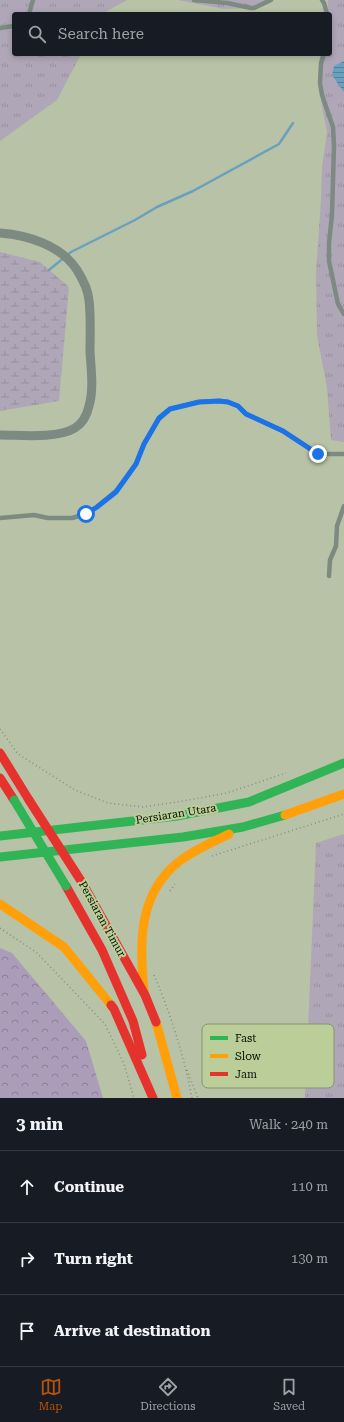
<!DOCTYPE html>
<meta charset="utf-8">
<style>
:root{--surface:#171b24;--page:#20242c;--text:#f1f3f6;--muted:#9ea1a6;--line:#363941;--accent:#b45309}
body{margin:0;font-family:"Roboto Serif",serif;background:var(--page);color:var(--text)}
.stop{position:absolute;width:12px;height:12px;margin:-9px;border:3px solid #1a73e8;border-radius:50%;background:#fff}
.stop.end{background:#1a73e8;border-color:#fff;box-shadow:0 1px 4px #0008}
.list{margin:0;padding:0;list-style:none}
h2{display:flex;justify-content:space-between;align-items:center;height:52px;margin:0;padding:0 16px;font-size:17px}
h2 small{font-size:13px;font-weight:400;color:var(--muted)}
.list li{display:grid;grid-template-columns:26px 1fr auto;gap:12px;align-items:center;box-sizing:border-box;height:72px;padding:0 16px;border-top:1px solid var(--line)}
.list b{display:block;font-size:15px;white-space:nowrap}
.list em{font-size:13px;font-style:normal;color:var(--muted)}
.icon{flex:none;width:22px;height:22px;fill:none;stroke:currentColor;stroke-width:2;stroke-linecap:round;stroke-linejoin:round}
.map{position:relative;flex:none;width:344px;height:1098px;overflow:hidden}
.search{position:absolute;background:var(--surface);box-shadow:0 2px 6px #0003;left:12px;right:12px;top:12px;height:44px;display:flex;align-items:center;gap:10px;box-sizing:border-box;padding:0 14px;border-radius:4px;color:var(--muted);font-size:15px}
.sheet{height:268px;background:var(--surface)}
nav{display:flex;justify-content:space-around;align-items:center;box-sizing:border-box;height:56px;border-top:1px solid var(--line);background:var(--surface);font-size:11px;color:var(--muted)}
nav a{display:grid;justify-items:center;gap:2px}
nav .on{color:var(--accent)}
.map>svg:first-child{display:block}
.grass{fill:url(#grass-tufts)}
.forest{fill:url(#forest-crowns)}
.wetland{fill:url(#wetland-marsh)}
.water{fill:url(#water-rules)}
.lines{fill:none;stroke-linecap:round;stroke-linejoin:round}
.stream{stroke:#69a0be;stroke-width:2.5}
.path{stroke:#858f81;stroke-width:1.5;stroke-dasharray:1 3;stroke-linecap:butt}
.lane{stroke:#7c8a81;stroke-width:4.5}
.street{stroke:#7c8a81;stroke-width:9}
.fast{stroke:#30b455;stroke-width:9}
.slow{stroke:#ff9f0a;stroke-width:9}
.jam{stroke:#e5322d;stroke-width:9}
.fast-bridge{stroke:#30b455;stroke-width:9}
.jam-bridge{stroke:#e5322d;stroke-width:9}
.route{stroke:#1a73e8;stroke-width:5}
.labels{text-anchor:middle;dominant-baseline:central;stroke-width:4;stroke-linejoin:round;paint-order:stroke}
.street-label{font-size:11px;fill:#090f01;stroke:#bbce9a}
.key{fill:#bbce9a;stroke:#86956c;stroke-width:1}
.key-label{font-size:11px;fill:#090f01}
</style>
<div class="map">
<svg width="344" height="1098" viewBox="0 0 344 1098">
<defs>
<pattern id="grass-tufts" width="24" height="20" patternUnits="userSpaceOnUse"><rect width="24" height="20" fill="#afa7b7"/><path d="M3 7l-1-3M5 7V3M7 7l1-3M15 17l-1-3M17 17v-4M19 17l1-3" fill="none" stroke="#958f9c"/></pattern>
<pattern id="forest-crowns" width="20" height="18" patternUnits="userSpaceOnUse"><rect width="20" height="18" fill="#ab9db9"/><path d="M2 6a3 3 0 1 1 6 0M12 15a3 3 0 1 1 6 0" fill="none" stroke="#897e94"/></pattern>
<pattern id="wetland-marsh" width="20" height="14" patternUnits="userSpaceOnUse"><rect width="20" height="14" fill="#afa7b7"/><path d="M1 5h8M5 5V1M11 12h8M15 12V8" fill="none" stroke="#958f9c"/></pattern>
<pattern id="water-rules" width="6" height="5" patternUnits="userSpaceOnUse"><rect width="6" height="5" fill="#69a0be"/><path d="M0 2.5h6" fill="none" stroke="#558198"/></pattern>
</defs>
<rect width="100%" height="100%" fill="#b8c2a6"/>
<!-- grass -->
<path class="grass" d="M0,0H127L102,14H14V54H81L57,100L0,141Z
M178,0H273L255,8L224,9Z
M328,0H344V442L331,440L327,388L317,335L316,273L321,199L322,167L327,133L321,100L319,62L321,54H330V14H327Z
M344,834V1098H305L316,843Z"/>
<!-- forest -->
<path class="forest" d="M0,948L12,953L86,1041L103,1098H0Z"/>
<!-- wetland -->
<path class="wetland" d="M0,252L40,262L69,287L59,401L0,411Z"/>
<!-- water -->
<path class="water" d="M344,61V92L338,84L332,75L334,66Z"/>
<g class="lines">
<!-- stream -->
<path class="stream" d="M49,270L71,252L135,220L157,207L193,191L279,144L293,123"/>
<!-- path -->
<path class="path" d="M0,729L18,754L75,790L108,803L143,807L183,801L227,793L286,773
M212,856L344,814
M170,891L175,884
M0,928L37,953L105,1024L124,1064L134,1098
M154,975C171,1015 184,1056 192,1098
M187,1070L198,1098"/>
<!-- lane -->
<path class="lane" d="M194,0L227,3L251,8H254L271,0
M322,0L324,3L327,14
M29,14L33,0
M0,28L14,26
M324,54L321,63L320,83L322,95L333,127L334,146L332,214L329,243V261L338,304L344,314
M0,518L34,515L48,518H72L86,514L97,507L116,491L136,464L144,444L159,419L170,409L199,402L219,401L228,402L238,406L246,414L257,419L283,431L318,454H344
M329,576L330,560L336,546L337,526L344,506"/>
<!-- street -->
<path class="street" d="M0,233C27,235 61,245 77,270C82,278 88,290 89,300C91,317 90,335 90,352C91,369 94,389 89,406C87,415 83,423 75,428C57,439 20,435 0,435"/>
<!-- fast -->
<path class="fast" d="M0,836L177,816L249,802L344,763
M0,857L183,837L243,827L285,815"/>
<!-- slow -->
<path class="slow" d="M285,815L344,794
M0,904L64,947L111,1005
M144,991C139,943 138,892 181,860C196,849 213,842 229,834
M156,1022L177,1098"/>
<!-- jam -->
<path class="jam" d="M0,753L29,800
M0,778L14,800
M83,884L145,995L156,1022
M66,886L102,950L133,1021L142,1055
M111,1005L114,1009L153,1098"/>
<!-- fast-bridge -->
<path class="fast-bridge" d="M14,800L66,886"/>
<!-- jam-bridge -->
<path class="jam-bridge" d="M29,800L83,884"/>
</g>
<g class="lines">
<!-- route -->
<path class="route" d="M86,514L97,507L116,492L136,464L144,444L159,418L170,409L199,402L219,401L228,402L238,406L246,414L257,419L283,431L318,454"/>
</g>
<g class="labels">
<!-- street labels -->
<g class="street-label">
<text transform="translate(176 814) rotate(-9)">Persiaran Utara</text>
<text transform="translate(102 919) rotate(61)">Persiaran Timur</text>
</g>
</g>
<!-- legend -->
<rect x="202" y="1024" width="132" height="64" rx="6" class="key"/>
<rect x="210" y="1036" width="18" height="4" fill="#30b455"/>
<rect x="210" y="1054" width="18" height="4" fill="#ff9f0a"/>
<rect x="210" y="1072" width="18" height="4" fill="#e5322d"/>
<g class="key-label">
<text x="235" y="1042">Fast</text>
<text x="235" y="1060">Slow</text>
<text x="235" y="1078">Jam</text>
</g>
</svg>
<div class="stop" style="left:86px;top:514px"></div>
<div class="stop end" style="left:318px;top:454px"></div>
<div class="search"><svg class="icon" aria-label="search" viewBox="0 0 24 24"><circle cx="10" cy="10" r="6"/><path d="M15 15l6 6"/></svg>Search here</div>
</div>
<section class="sheet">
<h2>3 min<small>Walk · 240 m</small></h2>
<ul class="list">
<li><svg class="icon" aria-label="ahead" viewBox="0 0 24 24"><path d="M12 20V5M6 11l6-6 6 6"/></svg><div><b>Continue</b></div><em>110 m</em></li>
<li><svg class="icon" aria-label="right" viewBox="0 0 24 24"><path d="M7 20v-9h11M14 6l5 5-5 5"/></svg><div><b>Turn right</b></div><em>130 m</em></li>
<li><svg class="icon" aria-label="arrive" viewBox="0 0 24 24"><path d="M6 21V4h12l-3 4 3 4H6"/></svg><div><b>Arrive at destination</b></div></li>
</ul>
</section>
<nav>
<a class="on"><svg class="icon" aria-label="map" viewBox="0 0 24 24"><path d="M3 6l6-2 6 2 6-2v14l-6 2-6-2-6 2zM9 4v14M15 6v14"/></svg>Map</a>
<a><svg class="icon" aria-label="directions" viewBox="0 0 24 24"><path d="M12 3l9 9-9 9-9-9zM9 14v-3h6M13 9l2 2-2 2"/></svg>Directions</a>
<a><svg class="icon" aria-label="saved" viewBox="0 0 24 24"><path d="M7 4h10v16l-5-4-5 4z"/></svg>Saved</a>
</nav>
